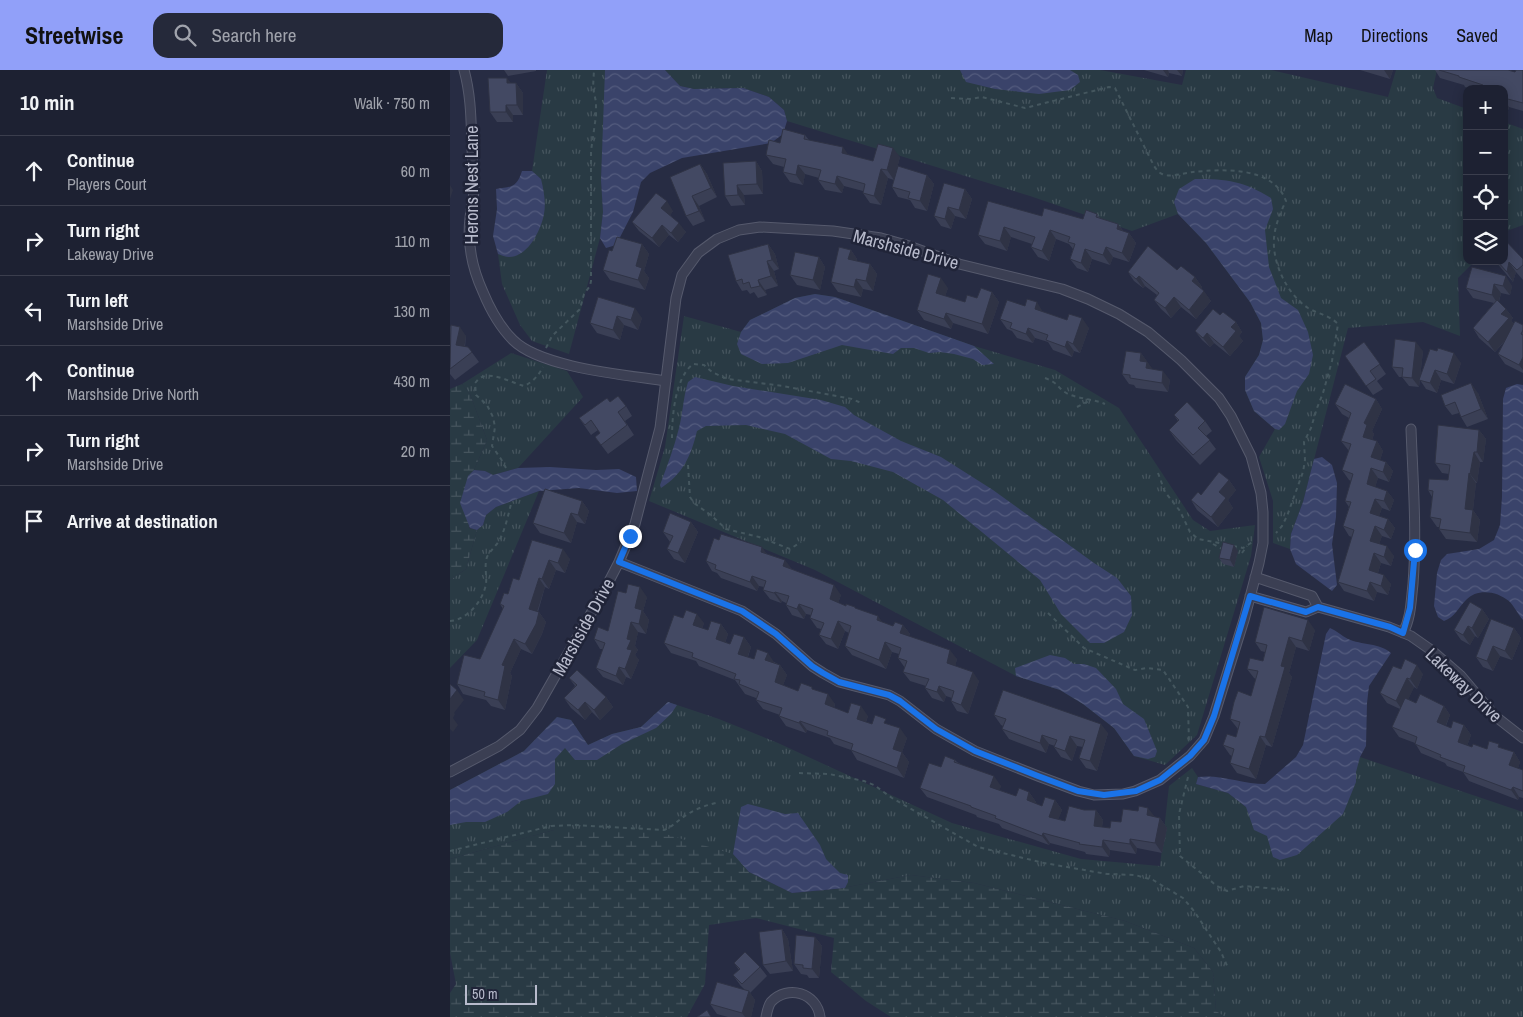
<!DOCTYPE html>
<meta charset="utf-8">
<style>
:root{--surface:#1d2132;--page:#25293a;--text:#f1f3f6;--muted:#a0a3ac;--line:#3b3e4d;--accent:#91a0f9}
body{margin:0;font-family:"Archivo Narrow",sans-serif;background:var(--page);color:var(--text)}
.controls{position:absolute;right:15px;top:15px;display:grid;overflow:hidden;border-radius:10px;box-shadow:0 2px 12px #0003}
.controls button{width:45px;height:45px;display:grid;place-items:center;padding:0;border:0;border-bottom:1px solid var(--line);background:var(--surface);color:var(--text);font:25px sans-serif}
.scale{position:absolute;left:15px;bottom:12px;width:72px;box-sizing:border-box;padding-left:5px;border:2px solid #b8bbcc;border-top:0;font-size:14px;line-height:18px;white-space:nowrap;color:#b8bbcc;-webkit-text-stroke:4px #202438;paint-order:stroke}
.stop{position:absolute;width:15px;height:15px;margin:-11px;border:4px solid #1a73e8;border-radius:50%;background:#fff}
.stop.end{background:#1a73e8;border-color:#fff;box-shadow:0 1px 5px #0008}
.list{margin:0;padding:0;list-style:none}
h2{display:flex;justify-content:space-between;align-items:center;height:65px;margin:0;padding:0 20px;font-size:21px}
h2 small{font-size:16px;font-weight:400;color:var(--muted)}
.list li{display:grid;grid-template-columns:32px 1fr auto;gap:15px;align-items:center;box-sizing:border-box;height:70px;padding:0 20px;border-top:1px solid var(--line)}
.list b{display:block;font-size:19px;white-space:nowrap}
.list p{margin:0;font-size:16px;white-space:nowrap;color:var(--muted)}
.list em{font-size:16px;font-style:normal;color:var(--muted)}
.icon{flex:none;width:28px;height:28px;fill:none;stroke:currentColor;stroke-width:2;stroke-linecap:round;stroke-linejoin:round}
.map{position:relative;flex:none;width:1073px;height:947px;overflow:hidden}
header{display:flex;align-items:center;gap:30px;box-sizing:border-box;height:70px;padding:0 25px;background:var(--accent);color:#111}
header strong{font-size:24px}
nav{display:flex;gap:28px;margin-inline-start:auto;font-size:18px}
.search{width:350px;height:45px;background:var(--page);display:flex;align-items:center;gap:12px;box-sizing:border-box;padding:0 18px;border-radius:15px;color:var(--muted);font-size:19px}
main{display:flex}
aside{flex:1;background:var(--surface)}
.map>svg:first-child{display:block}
.grass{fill:url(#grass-tufts)}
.wetland{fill:url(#wetland-marsh)}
.water{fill:url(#water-waves)}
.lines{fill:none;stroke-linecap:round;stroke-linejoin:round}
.street-casing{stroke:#565a6d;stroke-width:11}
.path{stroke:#44565e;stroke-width:2;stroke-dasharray:4 4;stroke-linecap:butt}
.street{stroke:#3b3f53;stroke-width:9}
.wall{fill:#3a3f55}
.shaded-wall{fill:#2f3345}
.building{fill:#434963;stroke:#2f3345}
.route{stroke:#1a73e8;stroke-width:6}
.labels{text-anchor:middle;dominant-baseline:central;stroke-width:5;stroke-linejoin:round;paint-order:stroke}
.street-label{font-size:18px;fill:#b8bbcc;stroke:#202438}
</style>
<header>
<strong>Streetwise</strong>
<div class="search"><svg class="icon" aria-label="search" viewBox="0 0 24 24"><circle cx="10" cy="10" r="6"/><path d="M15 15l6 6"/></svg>Search here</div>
<nav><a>Map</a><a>Directions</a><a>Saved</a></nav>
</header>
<main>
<aside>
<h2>10 min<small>Walk · 750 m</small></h2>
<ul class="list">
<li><svg class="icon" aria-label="ahead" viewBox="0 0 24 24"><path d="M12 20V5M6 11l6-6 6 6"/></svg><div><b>Continue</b><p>Players Court</p></div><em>60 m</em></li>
<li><svg class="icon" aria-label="right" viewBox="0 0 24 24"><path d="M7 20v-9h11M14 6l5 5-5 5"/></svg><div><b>Turn right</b><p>Lakeway Drive</p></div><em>110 m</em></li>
<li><svg class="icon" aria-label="left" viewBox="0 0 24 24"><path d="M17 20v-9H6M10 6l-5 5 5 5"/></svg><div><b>Turn left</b><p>Marshside Drive</p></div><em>130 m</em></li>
<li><svg class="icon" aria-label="ahead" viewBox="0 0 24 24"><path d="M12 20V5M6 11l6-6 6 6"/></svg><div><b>Continue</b><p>Marshside Drive North</p></div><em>430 m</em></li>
<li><svg class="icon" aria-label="right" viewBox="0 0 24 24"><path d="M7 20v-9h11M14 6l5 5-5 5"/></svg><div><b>Turn right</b><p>Marshside Drive</p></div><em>20 m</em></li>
<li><svg class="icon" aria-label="arrive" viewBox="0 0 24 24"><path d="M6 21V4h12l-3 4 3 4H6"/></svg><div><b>Arrive at destination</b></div></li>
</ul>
</aside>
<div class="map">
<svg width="1073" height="947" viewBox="0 0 1073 947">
<defs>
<pattern id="grass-tufts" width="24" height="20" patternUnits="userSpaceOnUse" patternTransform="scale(1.25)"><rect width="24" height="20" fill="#293a44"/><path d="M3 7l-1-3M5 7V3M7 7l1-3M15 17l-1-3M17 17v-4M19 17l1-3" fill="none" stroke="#46555e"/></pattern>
<pattern id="wetland-marsh" width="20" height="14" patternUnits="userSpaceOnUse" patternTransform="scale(1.25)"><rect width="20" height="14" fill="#293a44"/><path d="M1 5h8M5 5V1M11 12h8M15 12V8" fill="none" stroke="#46555e"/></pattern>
<pattern id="water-waves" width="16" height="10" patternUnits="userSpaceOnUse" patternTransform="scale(1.25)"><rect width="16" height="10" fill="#3a436a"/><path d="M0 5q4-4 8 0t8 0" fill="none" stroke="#545c7e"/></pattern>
</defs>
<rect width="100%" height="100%" fill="#272c43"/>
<!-- grass -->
<path class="grass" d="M97,0H155L156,5L151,110L153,142L150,168L119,284L82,271L70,255L52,214L48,184L60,187L91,109L82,101Z
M215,0H650L732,15L736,0H821L938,27L946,0H987L983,18L987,28L1017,39V191H1025L1008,208L1010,266L973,252L898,258L853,432L841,464L840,479L823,473V431L809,387L825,359L804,341L795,320V307L809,285L813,270L811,253L800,232L756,173L728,144L682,161L580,126L337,51L334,40L319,27L293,18L244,19L230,16Z
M1054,52L1073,59V155L1054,162Z
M365,224L385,227L524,276L605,300L669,338L743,450L760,461L805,455L801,486L747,665L715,695L684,686L664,658L633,634L610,620L566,606L365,500L199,431L215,377L234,246L291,262L300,250L345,228Z
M61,283L117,301L133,327L68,398L43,405L35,401L24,400L37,370L20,324L12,314Z
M89,421L27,570L0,598V510L16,499L27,460L33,455L36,445L46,437Z
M218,632L269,649L328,673L502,753L631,789L710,796L719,716L742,698L748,707L746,714L778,723L796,737L910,687L1073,742V947H775L766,941L763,902L744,878L675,851L524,813L461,805L387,819L104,760L0,789V720L74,681L107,647L121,650L138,675L162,664L191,657Z"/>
<!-- wetland -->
<path class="wetland" d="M12,314L20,324L37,370L24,400L18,407L19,458L27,460L16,499L0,510V319Z
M104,760L212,763L283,784L299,802L342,823L387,819L461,805L524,813L675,851L744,878L763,902L766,941L775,947H441L416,931L381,902L384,868L306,848L259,855L255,914L237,947H0V923L6,914L0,883V789Z"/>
<!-- water -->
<path class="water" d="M155,0H215L230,16L244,19L293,18L319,27L334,40L337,51L333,64L321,73L232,88L200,103L191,112L183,142L166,175L156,178L150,168L153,142L151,110Z
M510,0H620L628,5L630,12L620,20L589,24L545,19L516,12Z
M72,101H82L91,109C94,121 96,133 94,144C91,160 78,187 59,187C56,187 51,185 48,184L43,166L47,139L46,119C62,117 67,117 72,101Z
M745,109C778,109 793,111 821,128L823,139L815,160L819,197L831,228L848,240L858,262L863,285L859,304L847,321L835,354L829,360L825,359L804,341L795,320V307L809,285L813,270L811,253L800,232L756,173L728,144L724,132L729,119Z
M365,224L385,227L524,276L544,294L532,295L523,289L504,284L490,282L479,283L464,278H451L443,284L392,275L338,293L312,294L291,284L287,274L291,262L300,250L345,228Z
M245,307L283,316L371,330L395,337L404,345L451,371L491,387L543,420L644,493L667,508L681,526L682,545L674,562L654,573H640L611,544L590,510L493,430L443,402L401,391L381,389L335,364L296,355L256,356L247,361C241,386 233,404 211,418L210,415C217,396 224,378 229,358C233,343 233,328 238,312Z
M1067,314L1073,315V550C1068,544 1064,536 1059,531C1047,521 1027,518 1016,530C1008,538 1005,547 994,551L988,547L984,536L987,503L991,490L997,484L1029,479L1044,470L1050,455L1052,427L1053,329L1056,318Z
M872,387L882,395L887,413L886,447L882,474L887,515L882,521L846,494L840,479L841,464L853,432L864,389Z
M100,397L146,400L169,399L186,407L187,421L167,423L129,418L89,421L46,437L36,445L33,455L27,460L20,458L10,433L18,406L24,400L35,401L43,405L68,398Z
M880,558C887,561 892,566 898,569C911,575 930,573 941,583L919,616L917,633L916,676L910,687L906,702V712L893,744L847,785L830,790L823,787L817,766L804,760L796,737L778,723L746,714L748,707C770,704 793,714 815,714L846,687L853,675L876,564Z
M600,585L615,588L624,594H634L646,598L666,619L673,634L694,649L707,681L705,687L698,689L684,686L664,658L633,634L610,620L566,606L565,598Z
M218,632L227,635L221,644L206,658L172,674L147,690H125L115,678L105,689V714L98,724L71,731L57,742L35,752H16L0,755V720L74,681L107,647L121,650L138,675L162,664L191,657Z
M298,734L335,744L348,743L370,775L376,789L390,803L398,805V812L395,818L342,823L299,802L283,784L291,737Z"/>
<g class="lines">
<defs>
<path id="street" d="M14,0C21,25 21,50 22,76C22,90 24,104 24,118C24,128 21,138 20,148C17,174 22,198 33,222C40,239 50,257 63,270C91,298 177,305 216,311
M805,507L862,526L868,537
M800,526L856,542L868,537L939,557L961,566L981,580L1011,606L1045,646L1073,668
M953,563C961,548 961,531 963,514C967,463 963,411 961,359
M0,702L49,676L70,660L87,638L156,517L169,492L185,454L210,358L226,228L232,205L248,183L267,169L289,160L310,157L383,161L431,168L456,175L509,194L612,219L638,229L669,244L698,262L731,290L769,328L781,346L801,386L811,423L813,442V473L809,493L794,550L764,646L754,670L740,686L710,710L685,721L673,724L644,725L628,721L588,706L525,681L486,659L450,631L439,625L389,612L373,603L362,596L326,564L292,541L169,492
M316,947C317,942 318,936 321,932C338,914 367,923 370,947"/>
</defs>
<!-- street casing -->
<use href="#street" class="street-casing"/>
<!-- path -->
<path class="path" d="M501,28L520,29L532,27L575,38L659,17L665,18L704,96C706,99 709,103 712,104C720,108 733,103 743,102C773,99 823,96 836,131C830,143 825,156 824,168C822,193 837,224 858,238C868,244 879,245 888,254L882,291L873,323L867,338L861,358L854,372L855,390L853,402L837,446L832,456L826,463
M96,278L102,266L130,239L134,224L140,216L141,211V81L146,46V32L143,18L144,0
M595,308C609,313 608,319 618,324C630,329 643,329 655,334
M627,337L639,331
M222,368C222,346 225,308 243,294L254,295L262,302L277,309L333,316L402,329L411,333
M238,395L240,427L244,433L262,446L276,459L309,467L340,479L351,472
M56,398L51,389L42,376L45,357L43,347L37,335L26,325L25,313C27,311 29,308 32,307C44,302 62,313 74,316C83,312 88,306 93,297
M708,403L715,422L730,441L740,462L748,469L774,474
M763,474L772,479
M783,476L793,478L804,471
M792,483L797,476
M598,543L634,578L685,600L697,598L713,600L738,637L739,672
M0,551C17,550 33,531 36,514C37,505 34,496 37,487C40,481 45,477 49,471C55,460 58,446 61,434
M349,703L379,704L414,711L424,715L442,728L528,777L594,793L657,804L685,805L703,810L733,828L744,841L771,882L778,898
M738,707L729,744L730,786L767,816L777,821L794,816L839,820
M0,781L101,756L124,755L214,760C224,756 229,749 238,744C247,738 258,735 269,732"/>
<!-- street -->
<use href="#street" class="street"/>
</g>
<!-- wall -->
<path class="wall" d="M54,0H86V1L58,6Z
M694,0H733L732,6L719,3L718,7Z
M910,0H943L940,9Z
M985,0H1059L1065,2L1073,0V41L1059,37L1057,44L1054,43V19H1021L1015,17L1014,15L990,8Z
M61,13H66L73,23V45H63V52H47L40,42Z
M355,65L359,70L399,85L423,91L450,87L444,109L477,105L484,114L477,141L465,138L460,130L448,127L442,117L444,110L438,108L431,135L420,133L413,123V121L394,116L392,123L375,120L368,110L369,108L355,104L353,115L340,112L333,102L334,97L323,94L316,85L330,73Z
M306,91L312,101L313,124L294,125L295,135L281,136L275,126Z
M250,94L257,104L267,127L249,136L255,151L243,156L236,146Z
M515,119L522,129L516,149L505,146L501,159L491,156L484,146Z
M223,141L220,145L236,162L228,172L219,165L209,177L189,161L182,152Z
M647,144L650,148L668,154L674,162L679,163L686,173L679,192L663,187L660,195L642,189L638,202L627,198L620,189L623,179L619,174L606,169L599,191L588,187L581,177L582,174L561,167L557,181L535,174L528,165L592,146L633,149Z
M192,174L199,184L194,201L199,208L195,220L160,210L153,200L162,181Z
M318,174L325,184L329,199L324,201L328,216L315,220L317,225L308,228L304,222L300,224L297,220L292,221L286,211Z
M401,180L407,189V191L420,194L427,204L423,221L413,219L411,227L388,222L381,212Z
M369,187L375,197L370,220L347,215L340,205Z
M1073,189V210L1066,202L1063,212L1045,191H1054Z
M1022,197L1062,216L1060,225L1051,223L1049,232L1056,239L1063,248L1061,250L1063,253L1073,255V303L1055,294L1048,284L1055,271L1045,282L1029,268L1023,258L1044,233L1023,228L1016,218Z
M727,200L745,207L752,217L751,218L761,231L746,249L731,237L721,248L711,239L704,230L707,225L695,216L693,218L684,211L678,202Z
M498,218L495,226L515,232L542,222L549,232L538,264L503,253L501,259L474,250L467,240Z
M148,227L192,248L188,260L174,255L170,270L147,263L140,253Z
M593,242L639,258L630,283L624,281L622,287L603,280L598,272L585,268L583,273L567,268L562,261L557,259L550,249Z
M770,245L786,252L792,262L789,266L793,271L780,286L764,273L760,277L752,270L745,261Z
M0,256L16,266L15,277H18L29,292L5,310L0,304Z
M914,272L936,304L927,311L933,319L923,325L895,286Z
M980,279L1011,293L1004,314L991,310L987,323L976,319L970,310L969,317L959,316L952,307H949L942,297L973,281L970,308Z
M691,283L702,299L720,310L718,322L686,318L684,315L679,314L672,304Z
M1028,323L1038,349L1017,357L1011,347L1009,343L1002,345L995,336Z
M926,329L932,339L922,361L924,364L922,370L927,371L933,381L930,390L936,392L943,401L939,412L928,408L925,417L937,421L944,430L940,441L932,438L929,446L938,449L945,458L941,469L932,466L929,474L944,486L941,496L931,493L928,503L941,514L938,525L927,522L924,531L894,521L888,512L902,467L899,466L893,456L899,437L895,431L901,411L899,410L892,400L899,381L891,371L899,348L892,344L885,334Z
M160,332L176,336L182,346L175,351L184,365L158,384L145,367L150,363L148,360L141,365L129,348Z
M724,345L755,351L762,361L756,366L766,379L750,395L726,370L719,360L728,351Z
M1029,360L1036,369L1033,392H1030L1027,413H1026L1023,440L1030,450L1027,472L996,469L989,459L990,457H987L980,447L982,427L978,420L998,410L999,404L992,403L985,393Z
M779,410L786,420L778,430L783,438L768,457L747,440L741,430Z
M132,431L139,441L135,454L127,452L121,473L90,463L83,453Z
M241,452L248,462L235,493L224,489L217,479L220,472L213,462Z
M82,470L120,489L115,503L106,500L99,519L95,517L88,542H89L96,552L92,564L82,584L71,579L60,603L62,606L55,640L41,636L36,630L13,624L7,614L30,589L53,539L50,534L69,510Z
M788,481L784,497L773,494L769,488Z
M317,484L342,499L391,525L388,533L407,539L433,553L443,556L453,555L460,564L459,566L507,589L505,596L529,611L518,644L507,641L501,631L502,628L496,626L494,632L482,628L475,618L476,616L460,611L453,602L455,598L448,588L449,584L442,582L436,599L402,585L395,576L399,563L395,561L388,579L376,574L369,565L371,559L367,558L360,548L361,545L356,544L354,549L342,545L336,535V533L332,531L331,533L320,529L313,520L314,517L309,516L307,521L271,508L267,503L262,501L256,491Z
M197,527L193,541L199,550L196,564L188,562L185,576L188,580L185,585L189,590L181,609L176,607L173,615L153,607L146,598L153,579H150L144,569L158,561Z
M1032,539L1039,549L1028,568L1025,566L1020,575L1011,570L1004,560Z
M233,548L254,553L252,559L258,560L271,554L278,564L275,573L280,574L294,567L301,577L298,587L304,589L324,592L330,595L337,605L333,615L348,621L365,620L385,634L384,638L398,643L418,646L416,652L422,654H439L457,668L452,682L459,692L454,708L407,690L401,680L384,674L380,668L357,660L356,663L336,656L329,646L330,645L313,639L306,630V628L295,624L285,610L249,596L246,591L221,583L214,573Z
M1064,558L1071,568L1062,590L1050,586L1043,601L1033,597L1026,587Z
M865,560L859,581L846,577L839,603L842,607L822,677L816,675L806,709L787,703L780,693L782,686L780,685L773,675L786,667L788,659L780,649L801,626L806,609L804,608L797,599L813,591L815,582L811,581L805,572Z
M951,599L973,604L967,619L964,617L958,629L966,633L994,636L1000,645L996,656L1001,658L1014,655L1021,665L1017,676L1022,677L1037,679L1051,678L1064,682L1070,692L1068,698L1073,700V728L1069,727L1068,730L1019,711L1013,702L997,696L995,693L971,683L965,673L949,667L942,657L950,639L937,633L930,623Z
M119,608L156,627L163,637L150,650L142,642L135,650L121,638L114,628L125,616Z
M544,645L658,663L647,701L636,698L629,688L633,677L627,676L622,691L611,687L604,677L605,676L599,674L596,683L559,669L552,659L553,656L551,655Z
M505,690L507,692L551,716L549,720L566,726L579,722L586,732L585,734L592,736L605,730L612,740L608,749L615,751L634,740H646L653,750L652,757L660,758L671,752L705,747L710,748L717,758L712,783L687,778L686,784L660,780L659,787L636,784L635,782L600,773L599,775L552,758L549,754L527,747L526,745L477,727L470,718L491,697Z
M332,859L338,869L343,901L320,904L313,895Z
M365,867L372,876L369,908H359L357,905L351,904L344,894Z
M284,893L310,897L317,906L300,923L305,930L301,947H278L267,944L260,934L295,920L290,915L283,905L289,900Z"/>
<!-- shaded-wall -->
<path class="shaded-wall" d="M713,0H718L719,3L718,7Z
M727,0H733L732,6Z
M934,0H943L940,9Z
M57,8L64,17L57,13Z
M66,13L73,23V45L67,35Z
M1054,30L1059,37L1057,44L1054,41Z
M56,35L63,45V52L56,42Z
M393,77L400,87L392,83Z
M443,78L450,87L444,110L437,100Z
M306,91L312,101L313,124L307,114Z
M250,94L257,104L267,127L261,118Z
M348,95L355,104L353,115L346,105Z
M431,99L438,108L431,135L424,126Z
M477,105L484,114L477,141L470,131Z
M387,106L394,116L392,123L385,114Z
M0,115L3,120L0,129Z
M287,115L294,125L295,135L288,125Z
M515,119L522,129L516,149L509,140Z
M242,126L249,136L255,151L249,141Z
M217,131L223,141L218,148L211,138Z
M498,137L505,146L501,159L495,149Z
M229,153L236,162L228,172L221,163Z
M668,154L675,164L667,159Z
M212,155L219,165L209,177L202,168Z
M554,157L561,167L557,181L550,171Z
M600,160L606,169L599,191L592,181Z
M679,163L686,173L679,192L672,183Z
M192,174L199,184L194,201L199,208L195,220L188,210L186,196Z
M318,174L325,184L329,199L322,190Z
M656,177L663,187L660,195L653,185Z
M635,179L642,189L638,202L631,193Z
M401,180L407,189L405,199L398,189Z
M369,187L375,197L370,220L363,210Z
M317,191L324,201L328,216L321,206Z
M1059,192L1066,202L1063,212L1057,202Z
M420,194L427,204L423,221L416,211Z
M689,206L695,216L693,218L686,209Z
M1056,206L1062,216L1060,225L1053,216Z
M745,207L752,217L749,221L742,211Z
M491,208L498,218L493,233L486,223Z
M406,209L413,219L411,227L404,217Z
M308,210L315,220L317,225L310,216Z
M1044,214L1051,223L1048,234L1042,225Z
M754,221L761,231L746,249L739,240Z
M542,222L549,232L538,264L532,254Z
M724,227L731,237L721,248L715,238Z
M587,232L593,242L585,239Z
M185,238L192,248L188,260L181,250Z
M1056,239L1063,248L1061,250L1066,257L1045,282L1038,272L1051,244Z
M496,243L503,253L501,259L494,249Z
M167,246L174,255L170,270L163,260Z
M632,248L639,258L630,283L623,274Z
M786,252L792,262L789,266L793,271L780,286L773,277L781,257Z
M10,257L16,266L13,285L6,275Z
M578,258L585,268L583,273L576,264Z
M757,263L764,273L760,277L753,268Z
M617,271L624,281L622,287L615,277Z
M966,272L973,281L969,317L962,308Z
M691,283L704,301L703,308L690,291Z
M1004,283L1011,293L1004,314L997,304Z
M1073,287V300L1069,295Z
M985,300L991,310L987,323L980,313Z
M713,301L720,310L718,322L712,313Z
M1021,313L1028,323L1038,349L1031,339Z
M926,329L932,339L922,361L924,364L920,376L913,367L914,353Z
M1029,360L1036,369L1033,392L1027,382Z
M927,371L933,381L928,397L921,387Z
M1024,382L1030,392L1027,413L1020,404Z
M936,392L943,401L939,412L933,402Z
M921,398L928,408L923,424L917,414Z
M1019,403L1026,413L1022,449L1015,439Z
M779,410L786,420L778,430L783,438L768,457L761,447L769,422Z
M937,421L944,430L940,441L934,431Z
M925,429L932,438L927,452L920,443Z
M132,431L139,441L135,454L128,445Z
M1023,440L1030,450L1027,472L1020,463Z
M121,443L127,452L121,473L114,463Z
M938,449L945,458L941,469L934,460Z
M241,452L248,462L235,493L228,483Z
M925,456L932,466L927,481L920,471Z
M784,475L788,481L784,497L780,490Z
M937,476L944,486L941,496L934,487Z
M312,477L319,487L311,482Z
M113,479L120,489L115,503L108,493Z
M924,483L931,493L926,509L919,500Z
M99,490L106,500L99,519L92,509Z
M335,490L342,499L333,496Z
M934,505L941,514L938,525L931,516Z
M302,506L309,516L307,521L300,512Z
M89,508L95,517L85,548L79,539Z
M920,512L927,522L924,531L917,521Z
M384,515L391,525L386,539L380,529Z
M190,517L197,527L193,541L199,550L196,564L189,554L185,538Z
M325,522L332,531L331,533L324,523Z
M349,534L356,544L354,549L347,539Z
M1032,539L1039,549L1028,568L1022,558Z
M89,542L96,552L92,564L82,584L75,574Z
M247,544L254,553L250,565L243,555Z
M428,546L435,556L427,550Z
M858,550L865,560L859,581L852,571Z
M388,551L395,561L388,579L381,569Z
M181,552L188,562L185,576L188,580L185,585L189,590L181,609L175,599L177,579V569Z
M271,554L278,564L273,579L266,569Z
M453,555L460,564L457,572L450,563Z
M1018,556L1025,566L1020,575L1013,565Z
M1064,558L1071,568L1062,590L1055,581Z
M294,567L301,577L295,594L288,584Z
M839,567L846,577L839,603L842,607L822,677L815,667L831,596Z
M64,569L71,579L60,603L62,606L55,640L48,630L52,595Z
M435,572L442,582L436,599L429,590Z
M1043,576L1050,586L1043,601L1037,591Z
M500,580L507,589L504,602L497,593Z
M318,583L324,592L322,600L315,590Z
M330,595L337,605L331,621L325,612Z
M967,595L973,604L967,619L960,609Z
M169,597L176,607L173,615L166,606Z
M523,602L529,611L518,644L511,635Z
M957,608L964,617L953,641L946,631Z
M489,616L496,626L494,632L487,622Z
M7,620L14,630L4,643L5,644L3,648L8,655L3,662L0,659V629Z
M378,624L385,634L381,644L375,634Z
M156,627L163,637L150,650L144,640Z
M135,632L142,642L135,650L128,640Z
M411,636L418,646L414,658L407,649Z
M994,636L1000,645L993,662L987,652Z
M350,651L357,660L356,663L349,653Z
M651,654L658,663L647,701L640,691Z
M1014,655L1021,665L1015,682L1008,672Z
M450,658L457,668L450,688L443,679Z
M592,665L599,674L596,683L590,673Z
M620,666L627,676L622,691L615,681Z
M810,666L816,675L806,709L799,699Z
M452,682L459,692L454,708L447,698Z
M1064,682L1070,692L1066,705L1059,695Z
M544,706L551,716L547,727L540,717Z
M1063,717L1069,727L1068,730L1061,720Z
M579,722L586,732L583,740L577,730Z
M605,730L612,740L606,756L599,747Z
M698,738L705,747L697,745Z
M646,740L653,750L651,765L644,756Z
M710,748L717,758L712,783L705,773Z
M593,763L600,773L599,775L592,766Z
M680,769L687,778L686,784L680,774Z
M653,770L660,780L659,787L652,777Z
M332,859L338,869L343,901L336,891Z
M365,867L372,876L369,908L362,899Z
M299,921L305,930L301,947H295L292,943Z"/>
<!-- building -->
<path class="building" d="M989,0H1058L1065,2L1066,0H1073V33L1054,28V19H1034L1032,18L1033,15L1009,7V6Z
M38,8H57V13H66L67,35H56V42H40Z
M333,59L355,65L354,69L393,77L392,83L423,91L428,74L443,78L437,100L431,99L424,126L413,123L415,114L387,106L385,114L368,110L371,100L348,95L346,105L333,102L336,89L316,85L319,70L330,73Z
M306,91L307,114L287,115L288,125L275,126L273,93Z
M250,94L261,118L242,126L249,141L236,146L220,107Z
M448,96L477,105L470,131L458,128L460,122L442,117Z
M494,113L515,119L509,140L498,137L495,149L484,146Z
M206,123L217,131L211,138L229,153L221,163L212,155L202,168L182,152Z
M538,131L592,146L594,138L633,149L636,140L647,144L646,147L668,154L667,159L679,163L672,183L656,177L653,185L635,179L631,193L620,189L625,174L618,172L620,167L600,160L592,181L581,177L585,167L554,157L550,171L528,165Z
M167,167L192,174L186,196L192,198L188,210L153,200L159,180L162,181Z
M1054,169L1073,189V195L1067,200L1059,192L1057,202L1047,191H1054Z
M318,174L322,190L317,191L321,206L308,210L310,216L301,218L299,212L293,214L292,209L286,211L278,185Z
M698,176L727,200L731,196L745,207L742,211L754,221L739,240L724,227L715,238L704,230L709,223L689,206L686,209L678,202Z
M389,177L401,180L398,189L420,194L416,211L406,209L404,217L381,212Z
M345,182L369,187L363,210L340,205Z
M1022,197L1056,206L1053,216L1044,214L1042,225L1016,218Z
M478,204L491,208L486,223L515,232L517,225L527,228L531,218L542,222L532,254L496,243L494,249L467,240Z
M148,227L185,238L181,250L167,246L163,260L140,253Z
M577,229L587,232L585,239L617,250L619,244L632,248L623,274L617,271L615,277L596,270L598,265L578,258L576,264L560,258L562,253L550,249L557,230L575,236Z
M1047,230L1056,239L1051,244L1059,248L1038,272L1023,258Z
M763,239L770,245L773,242L786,252L781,257L786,261L773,277L757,263L753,268L745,261Z
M1065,251L1073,255V260L1071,264L1073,265V287L1069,295L1048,284Z
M1,255L10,257L6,275L18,277L22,282L0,299Z
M945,269L966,272L962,308L952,307L953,298L942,297Z
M914,272L930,294L920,301L926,309L916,316L895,286Z
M988,278L1004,283L997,304L985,300L980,313L969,310L980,279L987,281Z
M676,281L691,283L690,291L697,292L696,298L713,301L712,313L680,308V305L672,304Z
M1021,313L1031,339L1011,347L1005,332L995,336L991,325Z
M895,314L926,329L914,353L917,355L913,367L927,371L921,387L936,392L933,402L921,398L917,414L937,421L934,431L925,429L920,443L938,449L934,460L925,456L920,471L937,476L934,487L924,483L919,500L934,505L931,516L920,512L917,521L888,512L904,460L893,456L901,432L895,431L903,404L892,400L901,374L891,371L901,343L885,334Z
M168,326L176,336L168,342L177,355L151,375L145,367L150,363L141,350L135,355L129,348L157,328L160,332Z
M737,332L755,351L748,358L760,370L743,385L719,360L729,350L724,345Z
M988,355L1029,360L1027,382H1024L1020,404L1019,403L1015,439L1023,440L1020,463L989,459L991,449L980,447L983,421L978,420L979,409L998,410L1000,395L985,393Z
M769,402L779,410L769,422L776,428L761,447L741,430L748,422L751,425Z
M95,419L132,431L128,445L121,443L114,463L83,453Z
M220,443L241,452L228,483L217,479L223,466L213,462Z
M271,464L312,477L311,482L335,490L333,496L384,515L380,529L396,536V534L405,537V538L428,546L427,550L443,556L445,552L453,555L450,563L500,580L497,593L523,602L511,635L501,631L504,621L489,616L487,622L475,618L479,609L453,602L457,591L448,588L451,578L435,572L429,590L395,576L401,556L388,551L381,569L369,565L374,553L360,548L363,539L349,534L347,539L336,535L339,526L325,522L324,523L313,520L316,511L302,506L300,512L265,499L266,495L256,491L264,468L269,470Z
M82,470L113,479L108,493L99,490L92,509L89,508L79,539L89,542L86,554L75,574L64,569L52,595L55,596L48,630L34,626L35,622L7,614L14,585L30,589L54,536L50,534L54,523L58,524L63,508L69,510Z
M773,472L784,475L780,490L769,488Z
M178,514L190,517L185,538L192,540L189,554L181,552L177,569L181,570L177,579L182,580L175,599L169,597L166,606L146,598L155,573L144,569L148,557L158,561L168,521L176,523Z
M1020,532L1032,539L1022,558L1018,556L1013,565L1004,560Z
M814,537L858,550L852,571L839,567L831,596L835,597L815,667L810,666L799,699L780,693L784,679L773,675L777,664L786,667L790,652L780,649L784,632L788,621L801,626L808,601L797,599L800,588L813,591L817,575L805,572Z
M236,540L247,544L243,555L258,560L261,551L271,554L266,569L280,574L284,564L294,567L288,584L304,589L307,579L318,583L315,590L330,595L325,612L348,621L351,613L362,617V619L378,624L375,634L398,643L401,633L411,636L407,649L422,654L425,645L436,649L434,653L450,658L443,679L452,682L447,698L401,680L403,674L377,665L378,661L350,651L349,653L329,646L332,638L306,630L309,622L289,614L290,610L284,609L286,604L242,587L243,583L214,573L224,545L233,548Z
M1041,549L1064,558L1055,581L1043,576L1037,591L1026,587Z
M955,589L967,595L960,609L957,608L946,631L930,623L943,596L951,599Z
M127,600L156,627L144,640L135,632L128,640L114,628L127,615L119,608Z
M0,614L7,620L0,629Z
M553,620L651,654L640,691L629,688L635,670L620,666L615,681L604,677L607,670L592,665L590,673L552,659L556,649L544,645Z
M970,624L994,636L987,652L1001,658L1003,651L1014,655L1008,672L1022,677L1023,674L1037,679L1039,671L1049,674L1048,677L1064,682L1059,695L1073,700V721L1063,717L1061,720L1013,702L1015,696L990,687L991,685L965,674L967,667L942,657L955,628L966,633Z
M495,686L505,690L504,692L544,706L540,717L566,726L569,718L579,722L577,730L592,736L595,727L605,730L599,747L615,751L619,736L634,740H646L644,756L660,758L661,751L671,752L673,739L688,741L689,736L698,738L697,745L710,748L705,773L680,769V774L653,770L652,777L629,774L630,773L593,763L592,766L545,748L546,746L521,737V736L470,718L479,693L491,697Z
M332,859L336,891L313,895L309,862Z
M346,865L365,867L362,899L353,898V895L344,894Z
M295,882L310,897L292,914L283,905L290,899L284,893Z
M267,912L299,921L292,943L260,934Z
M257,940L261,947H247Z"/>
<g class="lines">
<!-- route -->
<path class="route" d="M180,466L169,492L292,541L326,564L362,596L373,603L389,612L439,625L450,631L486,659L525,681L588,706L628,721L654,725L686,721L710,710L740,686L754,670L764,646L800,526L856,542L868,537L940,557L953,563L960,538L965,480"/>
</g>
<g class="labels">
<!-- street labels -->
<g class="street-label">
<text transform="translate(21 115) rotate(-90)">Herons Nest Lane</text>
<text transform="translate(456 179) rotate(15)">Marshside Drive</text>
<text transform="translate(133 557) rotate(-61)">Marshside Drive</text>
<text transform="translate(1014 615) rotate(44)">Lakeway Drive</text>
</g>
</g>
</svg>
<div class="controls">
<button>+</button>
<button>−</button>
<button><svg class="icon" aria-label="locate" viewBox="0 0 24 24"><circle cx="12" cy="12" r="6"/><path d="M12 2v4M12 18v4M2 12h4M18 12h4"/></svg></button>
<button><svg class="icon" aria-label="layers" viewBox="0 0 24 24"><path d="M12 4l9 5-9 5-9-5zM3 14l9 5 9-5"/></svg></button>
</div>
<div class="scale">50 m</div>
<div class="stop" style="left:965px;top:480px"></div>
<div class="stop end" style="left:180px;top:466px"></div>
</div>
</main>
